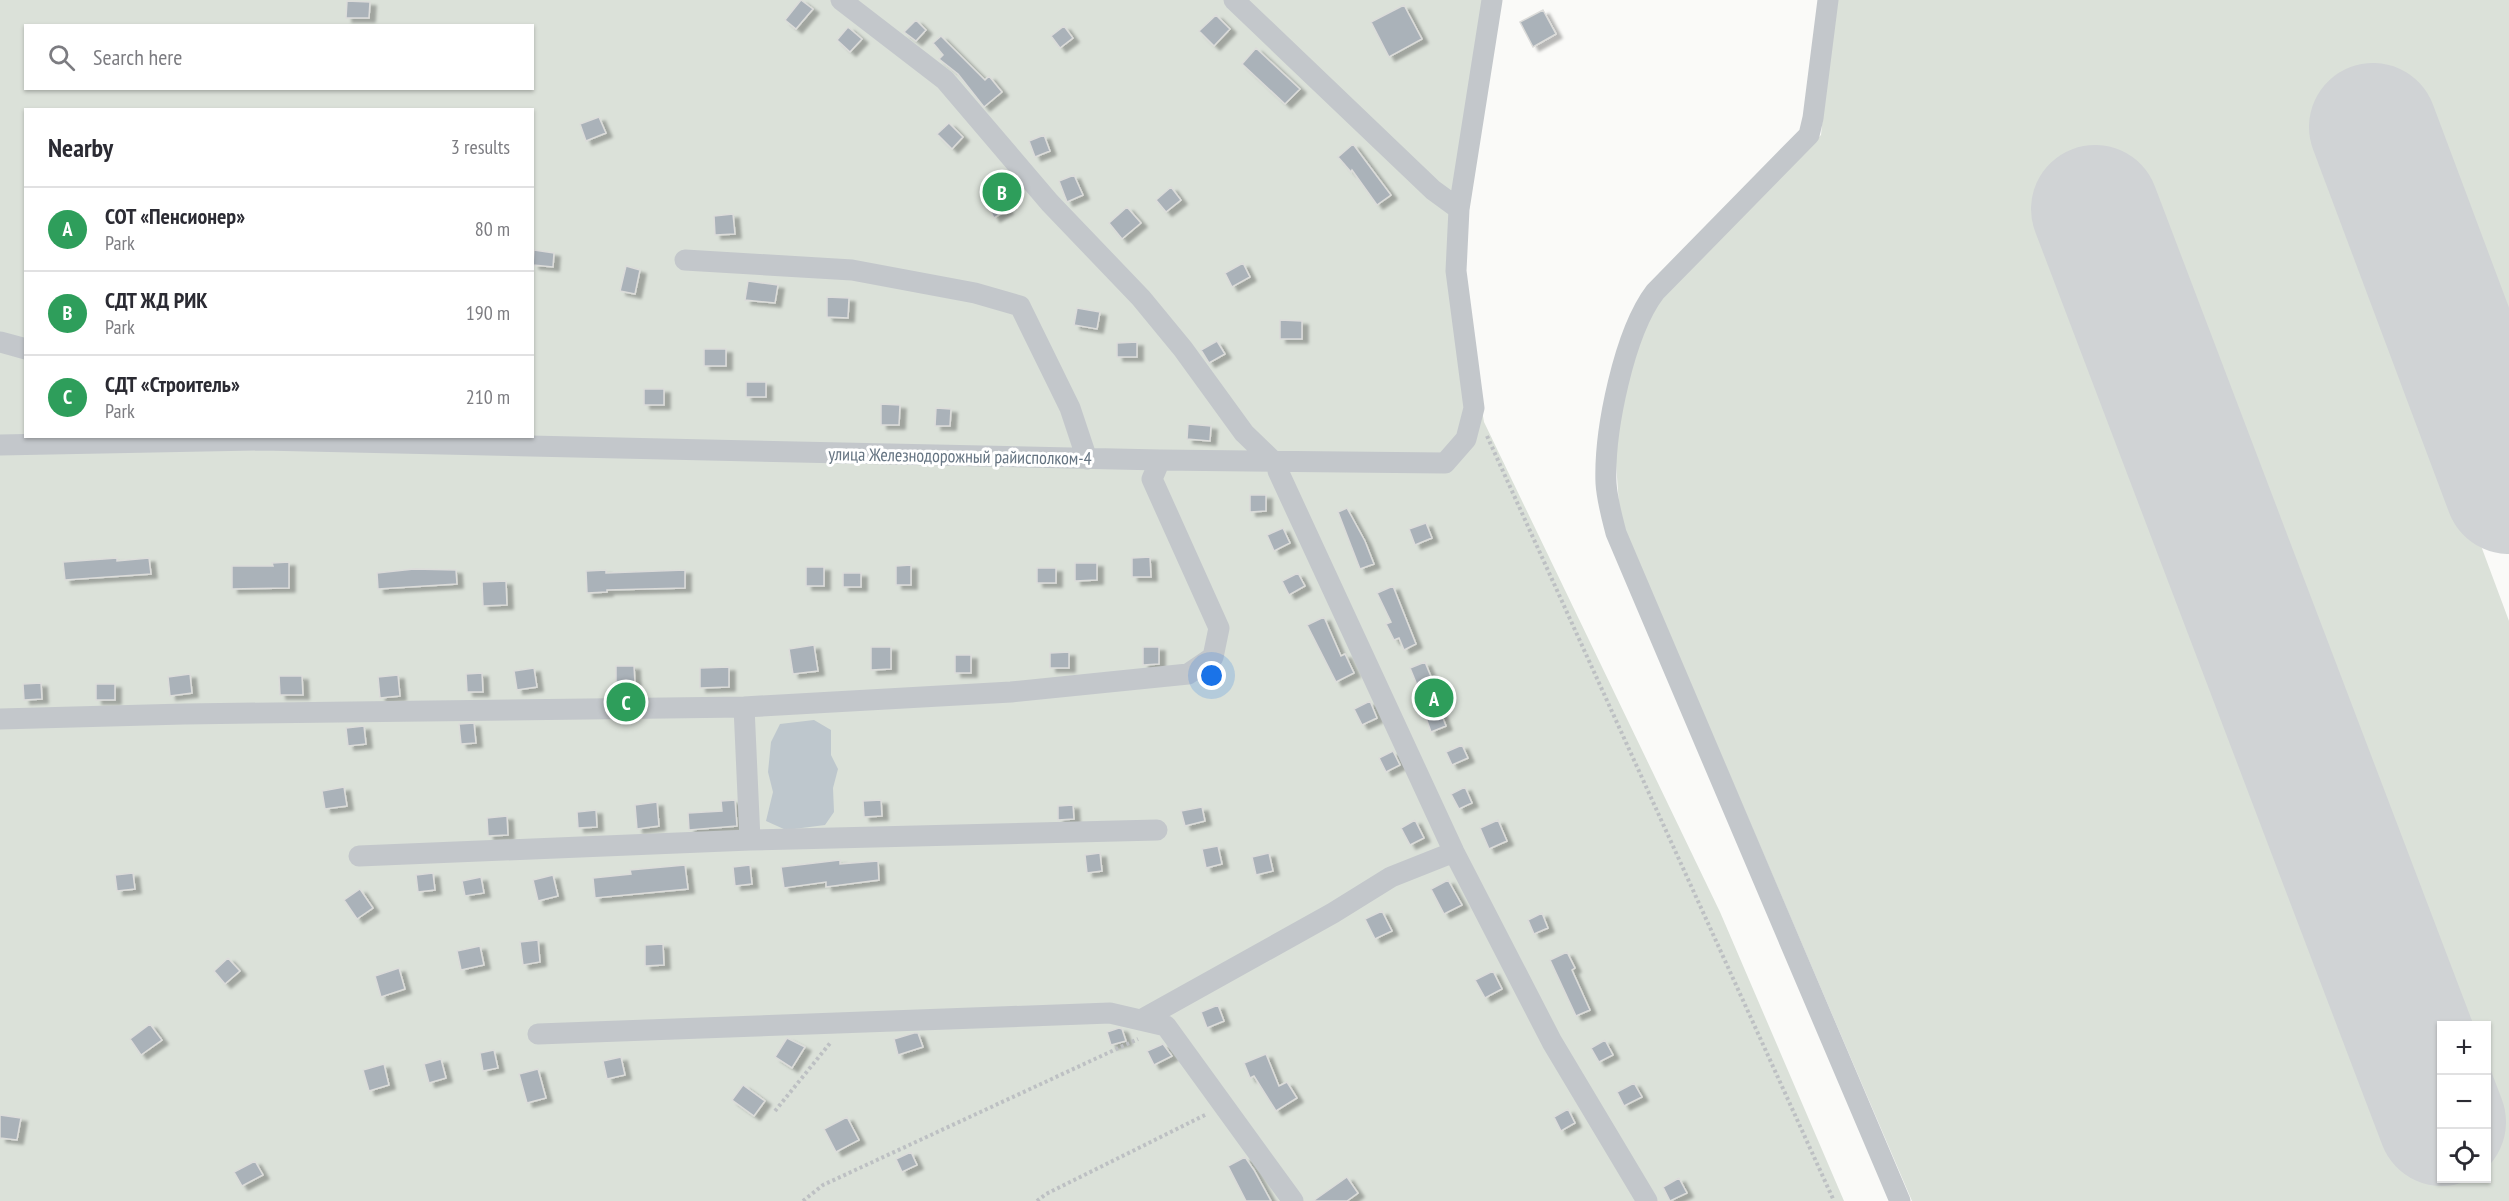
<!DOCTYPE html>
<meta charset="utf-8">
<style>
:root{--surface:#fff;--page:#f2f2f3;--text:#2b2b33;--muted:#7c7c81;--line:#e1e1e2;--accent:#b45309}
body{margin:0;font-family:"PT Sans Narrow",sans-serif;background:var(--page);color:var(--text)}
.controls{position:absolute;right:18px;bottom:18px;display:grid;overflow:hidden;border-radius:0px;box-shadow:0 2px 4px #0004}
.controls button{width:54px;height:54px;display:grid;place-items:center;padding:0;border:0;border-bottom:2px solid var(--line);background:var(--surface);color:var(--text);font:30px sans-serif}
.you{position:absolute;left:1212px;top:676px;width:21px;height:21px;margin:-15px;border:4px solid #fff;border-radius:50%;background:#1a73e8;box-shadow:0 0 0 9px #1a73e833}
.badge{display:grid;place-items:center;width:39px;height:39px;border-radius:50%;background:var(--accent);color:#fff;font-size:20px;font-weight:700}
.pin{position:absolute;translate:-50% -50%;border:3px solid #fff;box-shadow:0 2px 6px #0006}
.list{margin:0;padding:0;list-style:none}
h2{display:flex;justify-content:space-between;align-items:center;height:78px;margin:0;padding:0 24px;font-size:26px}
h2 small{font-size:20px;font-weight:400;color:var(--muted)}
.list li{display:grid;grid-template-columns:39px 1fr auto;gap:18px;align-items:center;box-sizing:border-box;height:84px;padding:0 24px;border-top:2px solid var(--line)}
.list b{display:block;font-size:22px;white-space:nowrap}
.list p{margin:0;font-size:20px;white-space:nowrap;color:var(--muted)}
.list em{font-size:20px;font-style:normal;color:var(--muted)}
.icon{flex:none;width:33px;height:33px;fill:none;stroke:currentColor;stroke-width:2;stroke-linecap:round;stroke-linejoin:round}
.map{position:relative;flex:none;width:2509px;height:1201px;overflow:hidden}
.search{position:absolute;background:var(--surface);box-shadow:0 2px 4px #0004;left:24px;top:24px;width:510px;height:66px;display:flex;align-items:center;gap:15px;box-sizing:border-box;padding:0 21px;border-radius:0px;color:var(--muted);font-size:22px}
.panel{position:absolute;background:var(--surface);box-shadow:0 2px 4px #0004;left:24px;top:108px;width:510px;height:330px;border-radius:0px}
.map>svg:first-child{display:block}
.green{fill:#dbe1d9;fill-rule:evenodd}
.water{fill:#bec7cd}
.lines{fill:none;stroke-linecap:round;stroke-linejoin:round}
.runway{stroke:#d0d3d5;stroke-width:128}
.building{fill:#aab2b9;stroke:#dcdcda;stroke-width:1.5;filter:url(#shadow)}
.path{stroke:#bdc0c3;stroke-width:4;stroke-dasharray:3 3;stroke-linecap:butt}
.minor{stroke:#c3c7cb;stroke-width:21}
.labels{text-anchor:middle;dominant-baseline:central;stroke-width:6;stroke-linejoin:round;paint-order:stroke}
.street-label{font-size:18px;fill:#657482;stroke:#fff}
</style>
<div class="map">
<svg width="2509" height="1201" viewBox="0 0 2509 1201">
<defs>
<filter id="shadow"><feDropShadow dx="6" dy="4" stdDeviation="1.5" flood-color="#0004"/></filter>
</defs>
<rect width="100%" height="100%" fill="#fafaf8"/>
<!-- green -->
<path class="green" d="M0,0H1501L1459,275L1484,422L1720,912L1844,1201H0ZM26,26H532V88H26ZM26,110H532V436H26Z
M1834,0H2509V373L2415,123L2396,97L2324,124L2509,621V1201H1912L1620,519L1614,435L1635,353L1653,306L1821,135ZM2442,1026H2486V1178H2442Z"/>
<!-- water -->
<path class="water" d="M814,720L831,730V755L838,769L833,788L834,812L825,825L786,830L766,821L773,792L768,772L771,742L780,724Z"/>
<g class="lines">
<!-- runway -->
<path class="runway" d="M2373,127L2509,490
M2095,209L2442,1122"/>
</g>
<!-- building -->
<path class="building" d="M801,0L813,9L796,29L785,20Z
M347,1L370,2L369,18H346Z
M1404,5L1422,39L1389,57L1371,22Z
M1543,10L1556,34L1533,47L1520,22Z
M1216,15L1230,29L1214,46L1199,31Z
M916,20L926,30L916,41L904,32Z
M1064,26L1073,38L1060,48L1051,36Z
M848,27L862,39L850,52L837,40Z
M941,36L985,80L989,76L1002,92L984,107L958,74L939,59L943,55L933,43Z
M1256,48L1300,89L1285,104L1242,64Z
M599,117L606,133L586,141L580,124Z
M949,123L963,137L952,149L937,134Z
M1044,135L1050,151L1035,157L1029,141Z
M1353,144L1391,195L1377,205L1352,170L1351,172L1338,157Z
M1074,175L1083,195L1067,202L1059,181Z
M1171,187L1181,200L1166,212L1156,200Z
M1000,197L1007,210L994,218L987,204Z
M1127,207L1141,223L1122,239L1109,223Z
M733,214L735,234L715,235L714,216Z
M534,250L554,253L553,267L533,265Z
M1243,263L1250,277L1232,287L1225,273Z
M626,266L640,270L635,294L620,291Z
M748,281L778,285L775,303L745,300Z
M827,297L849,298L848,318L827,317Z
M1077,308L1100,312L1097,329L1074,325Z
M1280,320L1302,321V339H1280Z
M1217,341L1225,354L1209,363L1201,350Z
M1137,342V357H1117V343Z
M704,349H726V366H704Z
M746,382H766V397H746Z
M644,389H664V405H644Z
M881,404L900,405L899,425H881Z
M936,408L951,409L950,426H935Z
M1188,424L1211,426L1210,441L1187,439Z
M1250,495H1266V511L1250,512Z
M1347,508L1365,541L1374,564L1360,569L1338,512Z
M1426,523L1432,538L1415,545L1409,529Z
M1283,528L1290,543L1274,551L1267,535Z
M1150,557L1151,577H1132V558Z
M117,558V561L149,558L151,574L65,580L63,562Z
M289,562V588L232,589V566H273L272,563Z
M1075,563H1097V580L1075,581Z
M911,565V585H896V566Z
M806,567H824V586H806Z
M1037,568H1056V583H1037Z
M414,569L456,570L457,584L378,589L377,573Z
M606,570V573L685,570V588L607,590V592L587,593L586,571Z
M843,573H861V587H843Z
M1298,573L1305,586L1289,595L1282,581Z
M506,581L507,605L483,606L482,582Z
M1393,586L1416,644L1404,650L1399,638L1394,640L1386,624L1391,622L1377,593Z
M1324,617L1341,656L1345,654L1354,673L1336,682L1307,625Z
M814,645L818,671L793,674L789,649Z
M871,647H891V669L871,670Z
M1143,647H1159V664L1143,665Z
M1069,652V668H1050V653Z
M955,655H971V673H955Z
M1425,662L1432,679L1417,685L1410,668Z
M616,666H634L635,683H616Z
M729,667V687L700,688V668Z
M534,668L537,687L517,690L514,671Z
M482,673L483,692H467L466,674Z
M190,674L192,693L170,696L168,677Z
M398,675L400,696L380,698L378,677Z
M279,676H302L303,695H280Z
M41,683L42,699L24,700L23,684Z
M96,684H115V700H96Z
M1370,701L1377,718L1362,725L1354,709Z
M1440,710L1446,726L1431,732L1425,715Z
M474,723L476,743L461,744L459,724Z
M364,726L366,744L348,746L346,728Z
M1462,745L1468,758L1452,765L1446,752Z
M1393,751L1400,765L1386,772L1379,758Z
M344,787L347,806L325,809L322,791Z
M1465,787L1472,803L1459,809L1451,794Z
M735,800L737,826L689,830L688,813L722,811L721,801Z
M881,800L882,816L864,817L863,801Z
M657,802L659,826L637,829L635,805Z
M1073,805L1074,819L1058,820V806Z
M1202,807L1205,821L1185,826L1181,811Z
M596,810L597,827L578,828L577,812Z
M507,816L508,835L488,836L487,818Z
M1415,820L1424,838L1410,845L1401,828Z
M1498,820L1507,841L1489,849L1480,828Z
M1218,846L1222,864L1206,868L1202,849Z
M1100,853L1102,871L1087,873L1085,855Z
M1269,853L1273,871L1256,875L1252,857Z
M840,860V864L878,861L879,880L826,887V882L784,888L781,867Z
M685,865L688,889L595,898L593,878L631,874L630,870Z
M750,865L752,884L735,886L733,867Z
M133,873L135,889L117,891L115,875Z
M433,873L435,890L418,892L416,875Z
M553,875L558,896L538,901L533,880Z
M481,877L484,893L465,896L462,881Z
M1448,880L1462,905L1444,914L1431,889Z
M360,889L373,908L357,919L344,900Z
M1382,911L1392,931L1375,939L1365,919Z
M1542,913L1548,928L1534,934L1528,920Z
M538,940L540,962L523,965L520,942Z
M663,944L664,965L645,966V945Z
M480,946L484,965L461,970L457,951Z
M1567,952L1575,968L1572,970L1590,1010L1576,1016L1550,960Z
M228,958L240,971L225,984L214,971Z
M399,968L405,989L381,997L375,976Z
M1493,971L1502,989L1485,998L1475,980Z
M1218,1005L1224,1021L1207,1028L1201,1012Z
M150,1024L162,1040L141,1055L130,1039Z
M1119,1028L1122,1029L1126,1041L1111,1045L1107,1032Z
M914,1033H918L923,1047L898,1055L894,1039Z
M787,1038L805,1047L792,1068L775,1057Z
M1605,1040L1613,1055L1599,1062L1591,1048Z
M1163,1044L1172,1056L1154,1065L1147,1051Z
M494,1050L498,1068L483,1071L480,1053Z
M1266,1054L1279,1086L1287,1082L1297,1098L1276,1111L1254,1076L1250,1078L1244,1063Z
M621,1057L625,1075L607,1079L603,1061Z
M441,1059L446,1078L429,1083L424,1064Z
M384,1064L389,1085L369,1091L363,1070Z
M538,1069L546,1098L527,1103L519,1074Z
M1634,1083L1642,1097L1624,1106L1617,1092Z
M743,1085L765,1101L754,1116L732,1100Z
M1568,1109L1575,1123L1561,1131L1554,1117Z
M0,1115L21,1118L17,1140L0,1138Z
M847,1117L859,1140L836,1152L824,1129Z
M911,1152L917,1165L902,1172L896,1159Z
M1245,1157L1254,1170L1271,1201H1246L1228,1166Z
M255,1161L263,1175L242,1186L234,1172Z
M1347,1177L1358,1193L1347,1201H1313Z
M1679,1178L1687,1193L1670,1201L1663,1187Z"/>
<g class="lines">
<!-- path -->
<path class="path" d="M1487,436L1834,1201
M775,1111L831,1042
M803,1201L823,1185L1138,1039
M1037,1201L1046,1194L1207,1114"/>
<!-- minor -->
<path class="minor" d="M841,0L945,80L1050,203L1141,298L1183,349L1244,433L1273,461
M1234,0L1433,190L1459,209
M1828,0L1813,118L1809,135L1655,292C1624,333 1604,431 1606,483C1607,500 1612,517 1616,533L1900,1201
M685,260L852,270L975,293L1020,306L1070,408L1087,459
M0,342L26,349
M0,445L262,440L1160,460L1445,463L1466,439L1474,408L1456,271L1459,209L1492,0
M1278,471L1454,852L1552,1042L1647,1201
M744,707L750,840
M0,719L184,714L744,707L1011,692L1188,674L1213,657L1219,628L1152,479L1160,460
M359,856L750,840L1157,830
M1141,1020L1333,913L1391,877L1454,852
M538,1034L1110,1013L1166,1026L1293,1201"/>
</g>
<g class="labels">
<!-- street labels -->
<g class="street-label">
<text transform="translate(960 456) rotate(1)">улица Железнодорожный райисполком-4</text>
</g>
</g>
</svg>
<div class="controls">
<button>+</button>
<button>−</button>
<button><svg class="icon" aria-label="locate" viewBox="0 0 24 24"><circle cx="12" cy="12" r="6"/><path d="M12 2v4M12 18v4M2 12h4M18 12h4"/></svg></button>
</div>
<div class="you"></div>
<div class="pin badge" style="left:1434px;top:698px;background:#2e9e5b">A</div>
<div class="pin badge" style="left:1002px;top:192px;background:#2e9e5b">B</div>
<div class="pin badge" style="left:626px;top:702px;background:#2e9e5b">C</div>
<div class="search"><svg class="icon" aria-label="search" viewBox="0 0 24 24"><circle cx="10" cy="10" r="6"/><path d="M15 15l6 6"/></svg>Search here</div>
<section class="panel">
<h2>Nearby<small>3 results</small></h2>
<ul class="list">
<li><span class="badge" style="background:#2e9e5b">A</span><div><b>СОТ «Пенсионер»</b><p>Park</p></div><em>80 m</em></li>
<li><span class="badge" style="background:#2e9e5b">B</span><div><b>СДТ ЖД РИК</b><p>Park</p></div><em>190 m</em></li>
<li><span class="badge" style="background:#2e9e5b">C</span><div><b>СДТ «Строитель»</b><p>Park</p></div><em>210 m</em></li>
</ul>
</section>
</div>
